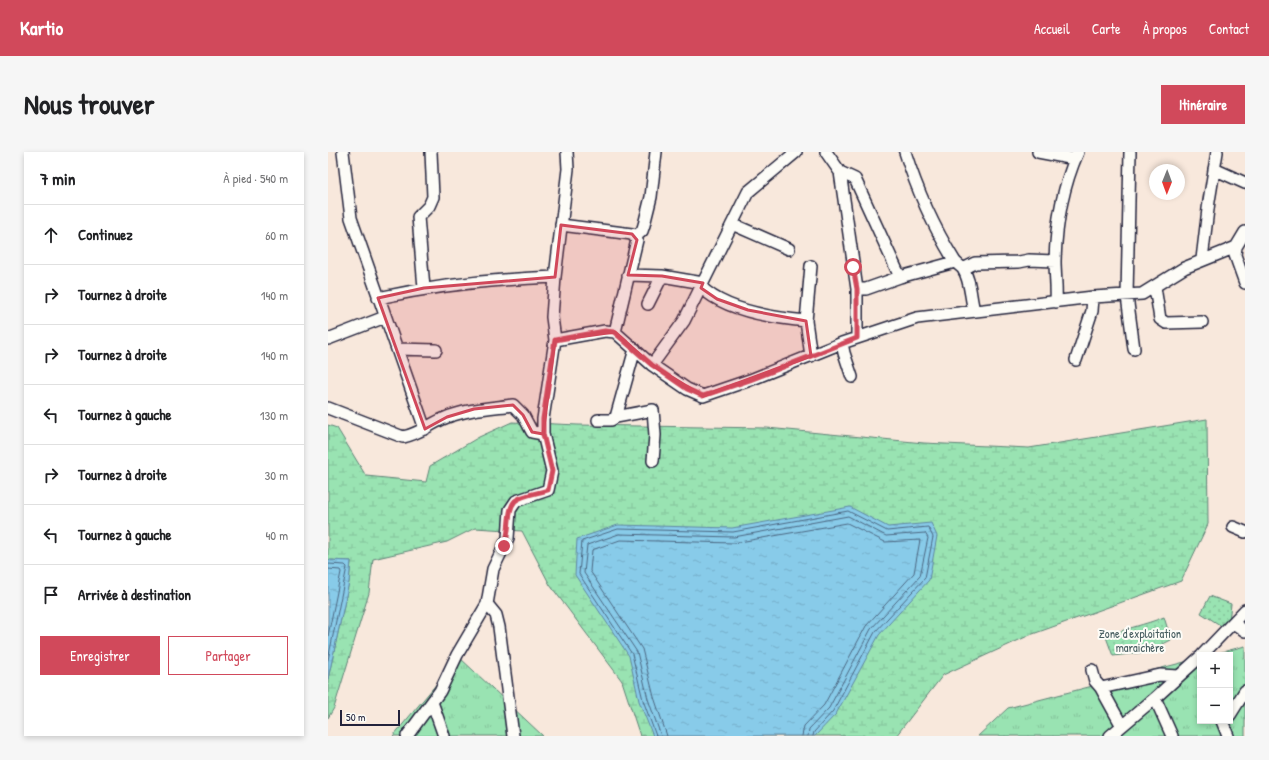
<!DOCTYPE html>
<html lang="fr">
<meta charset="utf-8">
<style>
:root{--surface:#fff;--page:#f6f6f6;--text:#202124;--muted:#757577;--line:#e0e0e0;--accent:#d1495b}
body{margin:0;font-family:"Patrick Hand",sans-serif;background:var(--page);color:var(--text)}
.controls{position:absolute;right:12px;bottom:12px;display:grid;overflow:hidden;border-radius:0px;box-shadow:0 2px 6px #0003}
.controls button{width:36px;height:36px;display:grid;place-items:center;padding:0;border:0;border-bottom:1px solid var(--line);background:var(--surface);color:var(--text);font:20px sans-serif}
.compass{position:absolute;left:821px;top:12px;width:36px;height:36px;border-radius:50%;background:var(--surface);box-shadow:0 2px 6px #0003;rotate:181deg}
.scale{position:absolute;left:12px;bottom:10px;width:60px;box-sizing:border-box;padding-left:4px;border:2px solid #22223b;border-top:0;font-size:11px;line-height:14px;white-space:nowrap;color:#22223b;-webkit-text-stroke:3px #fdfcf7;paint-order:stroke}
.stop{position:absolute;width:12px;height:12px;margin:-9px;border:3px solid #d1495b;border-radius:50%;background:#fff}
.stop.end{background:#d1495b;border-color:#fff;box-shadow:0 1px 4px #0008}
.list{margin:0;padding:0;list-style:none}
h2{display:flex;justify-content:space-between;align-items:center;height:52px;margin:0;padding:0 16px;font-size:17px}
h2 small{font-size:13px;font-weight:400;color:var(--muted)}
.list li{display:grid;grid-template-columns:26px 1fr auto;gap:12px;align-items:center;box-sizing:border-box;height:60px;padding:0 16px;border-top:1px solid var(--line)}
.list b{display:block;font-size:15px;white-space:nowrap}
.list em{font-size:13px;font-style:normal;color:var(--muted)}
.actions{display:flex;gap:8px;padding:12px 16px}
.actions a{flex:1;padding:9px 0;border:1px solid var(--accent);border-radius:0px;text-align:center;font-size:14px;color:var(--accent)}
.actions .main{background:var(--accent);color:#fff}
.icon{flex:none;width:22px;height:22px;fill:none;stroke:currentColor;stroke-width:2;stroke-linecap:round;stroke-linejoin:round}
.map{position:relative;flex:none;width:917px;height:584px;overflow:hidden;border-radius:0px}
header{display:flex;align-items:center;gap:24px;box-sizing:border-box;height:56px;padding:0 20px;background:var(--accent);color:#fff}
header strong{font-size:19px}
nav{display:flex;gap:22px;margin-inline-start:auto;font-size:14px}
.intro{display:flex;align-items:center;justify-content:space-between;box-sizing:border-box;height:96px;padding:0 24px}
h1{margin:0;font-size:28px}
.button{padding:10px 18px;border-radius:0px;background:var(--accent);color:#fff;font-size:14px;font-weight:700}
main{display:flex;gap:24px;padding:0 24px}
aside{flex:1;background:var(--surface);border-radius:0px;box-shadow:0 2px 6px #0003}
.map>svg:first-child{display:block}
.grass{fill:url(#grass-tufts);stroke:#5e8276}
.wetland{fill:url(#wetland-marsh);stroke:#5e8276}
.garden{fill:url(#garden-dots);stroke:#5e8276}
.water{fill:url(#water-ripples);stroke:#5f87a3}
.lines{fill:none;stroke-linecap:round;stroke-linejoin:round}
.shore{stroke:#4b6681;stroke-width:1}
.minor-casing{stroke:#22223b;stroke-width:14}
.minor{stroke:#fdfcf7;stroke-width:11}
.route{stroke:#d1495b;stroke-width:5}
.marked{fill:#d1495b;fill-opacity:0.2;stroke:#d1495b;stroke-width:3;stroke-linejoin:round}
.labels{text-anchor:middle;dominant-baseline:central;stroke-width:4;stroke-linejoin:round;paint-order:stroke}
.park-label{font-size:12px;fill:#465c5f;stroke:#fdfcf7}
</style>
<header>
<strong>Kartio</strong>
<nav><a>Accueil</a><a>Carte</a><a>À propos</a><a>Contact</a></nav>
</header>
<div class="intro"><h1>Nous trouver</h1><a class="button">Itinéraire</a></div>
<main>
<aside>
<h2>7 min<small>À pied · 540 m</small></h2>
<ul class="list">
<li><svg class="icon" aria-label="ahead" viewBox="0 0 24 24"><path d="M12 20V5M6 11l6-6 6 6"/></svg><div><b>Continuez</b></div><em>60 m</em></li>
<li><svg class="icon" aria-label="right" viewBox="0 0 24 24"><path d="M7 20v-9h11M14 6l5 5-5 5"/></svg><div><b>Tournez à droite</b></div><em>140 m</em></li>
<li><svg class="icon" aria-label="right" viewBox="0 0 24 24"><path d="M7 20v-9h11M14 6l5 5-5 5"/></svg><div><b>Tournez à droite</b></div><em>140 m</em></li>
<li><svg class="icon" aria-label="left" viewBox="0 0 24 24"><path d="M17 20v-9H6M10 6l-5 5 5 5"/></svg><div><b>Tournez à gauche</b></div><em>130 m</em></li>
<li><svg class="icon" aria-label="right" viewBox="0 0 24 24"><path d="M7 20v-9h11M14 6l5 5-5 5"/></svg><div><b>Tournez à droite</b></div><em>30 m</em></li>
<li><svg class="icon" aria-label="left" viewBox="0 0 24 24"><path d="M17 20v-9H6M10 6l-5 5 5 5"/></svg><div><b>Tournez à gauche</b></div><em>40 m</em></li>
<li><svg class="icon" aria-label="arrive" viewBox="0 0 24 24"><path d="M6 21V4h12l-3 4 3 4H6"/></svg><div><b>Arrivée à destination</b></div></li>
</ul>
<div class="actions"><a class="main">Enregistrer</a><a>Partager</a></div>
</aside>
<div class="map">
<svg width="917" height="584" viewBox="0 0 917 584">
<defs>
<pattern id="grass-tufts" width="24" height="20" patternUnits="userSpaceOnUse"><rect width="24" height="20" fill="#99e3b2"/><path d="M3 7l-1-3M5 7V3M7 7l1-3M15 17l-1-3M17 17v-4M19 17l1-3" fill="none" stroke="#84c29a"/></pattern>
<pattern id="wetland-marsh" width="20" height="14" patternUnits="userSpaceOnUse"><rect width="20" height="14" fill="#99e3b2"/><path d="M1 5h8M5 5V1M11 12h8M15 12V8" fill="none" stroke="#84c29a"/></pattern>
<pattern id="garden-dots" width="8" height="8" patternUnits="userSpaceOnUse"><rect width="8" height="8" fill="#99e3b2"/><path d="M2 2h.1M6 6h.1" fill="none" stroke="#84c29a" stroke-width="1.8" stroke-linecap="round"/></pattern>
<pattern id="water-ripples" width="26" height="14" patternUnits="userSpaceOnUse"><rect width="26" height="14" fill="#88cbe9"/><path d="M2 4q2-2 4 0t4 0M15 11q2-2 4 0t4 0" fill="none" stroke="#75aec9"/></pattern>
</defs>
<rect width="100%" height="100%" fill="#f8e8dc"/>
<filter id="ink" filterUnits="userSpaceOnUse"><feTurbulence type="fractalNoise" baseFrequency=".025" numOctaves="2"/><feDisplacementMap in="SourceGraphic" scale="8" xChannelSelector="R" yChannelSelector="G"/><feConvolveMatrix kernelMatrix="1 2 1 2 8 2 1 2 1" color-interpolation-filters="sRGB"/></filter>
<g filter="url(#ink)">
<!-- grass -->
<path class="grass" d="M917,494V584H650L680,556L872,506V569H902V503H883Z
M131,505L215,584H65Z"/>
<!-- wetland -->
<path class="wetland" d="M879,267L880,372L853,429L702,483L615,523L568,584H312L294,529L222,433L194,379L147,376L119,390L45,407L41,441L6,556L0,566V527L21,430L23,409L0,408V273L9,276L38,324L98,330L102,314L151,285L184,270L250,273L439,276L596,291L701,296Z"/>
<!-- garden -->
<path class="garden" d="M882,444L903,452L900,478L873,461Z
M836,465L843,488L819,500L785,504L778,485C797,476 817,473 836,465Z"/>
<!-- water -->
<path class="water" d="M522,355L560,375L603,371L609,384L601,428L551,483L508,562L487,584H325L311,549L301,504L247,423L249,387L290,373L404,376Z
M0,408L23,409L21,430L0,527Z"/>
<g class="lines">
<!-- shore -->
<path class="shore" d="M0,412L17,413L19,415L0,508
M0,417L12,418L13,420L0,484
M328,584L315,548L304,502L251,422L254,389L290,377L405,380L520,359L559,379L600,375L605,385L597,426L547,480L505,559L486,580L485,584
M333,584L320,547L309,500L256,421L259,393L291,382L406,385L520,364L558,384L597,381L600,386L592,424L543,477L501,556L481,577L480,584
M339,584L326,545L314,497L262,419L264,398L292,388L406,391L519,371L557,390L592,388L586,421L538,474L496,553L476,574L474,584"/>
<defs>
<path id="minor" d="M15,0L23,66L97,277
M498,0L512,20L527,27L572,125
M577,0C589,38 605,74 626,108C628,112 633,114 635,117C643,129 642,145 646,158
M710,0L747,7
M802,0L799,144L806,197
M886,17L917,31
M512,20L529,137H538L572,125L627,110
M404,72L461,97
M233,73L304,82L309,88L287,180
M308,84L314,79L316,73L323,45L328,0
M908,95L907,103L917,131
M874,107L881,49L889,0
M483,114L478,169L483,204
M635,117L647,111L691,110L701,108L727,109
M300,123L334,124L375,131
M373,135C396,158 446,166 478,169
M827,135L832,167L838,171L874,170
M96,136L90,65L101,54L105,45L103,0
M50,146C110,133 166,127 227,125
M728,150C729,136 727,123 727,109C728,72 735,34 750,0
M320,152L334,124
M529,185V137
M0,187L57,165
M227,188L277,179L287,180L324,213L359,237L375,244L422,228L514,191L589,166L765,145L814,142L856,116L908,95L917,80
M514,191L516,201L524,225
M69,197L108,198
M748,208L764,159L765,145
M324,213L356,169L420,40L468,0
M0,256L75,285C91,282 102,272 117,266C139,257 162,256 185,253L195,263L204,280L215,282
M288,265L307,197
M270,268H283L288,265L325,258L327,283L325,309
M905,375L917,380
M905,471L917,479
M874,503L917,458
M764,518L767,529L773,536L794,574
M773,536L832,523L851,524
M827,546L844,584
M104,550L116,584
M902,563L917,539
M894,569L900,584
M79,584L112,539L129,503L159,452
M185,584L171,475L168,463L159,452L165,417L180,386L182,358L188,349L220,338L224,319L215,282V267L227,188L224,165L227,125L240,17L239,0
M782,584L827,546L872,505"/>
</defs>
<!-- minor casing -->
<use href="#minor" class="minor-casing"/>
<!-- minor -->
<use href="#minor" class="minor"/>
</g>
</g>
<g class="lines" filter="url(#ink)">
<!-- route -->
<path class="route" d="M176,394C183,381 178,359 187,349C194,343 211,341 220,338L224,319L215,282V267L227,188L277,179L286,180L324,213L359,237L375,244L422,228L529,186V137L525,115"/>
</g>
<!-- marked area -->
<path class="marked" d="M233,73L304,82L309,88L300,123L334,124L375,131L373,136L389,147L420,158L478,169L483,204L375,244L324,213L287,180L227,188L215,282L204,280L195,263L185,253L146,257L119,265L97,277L50,146L96,136L227,125Z"/>
<g class="labels">
<!-- park labels -->
<g class="park-label">
<text x="812" y="481">Zone d'exploitation<tspan x="812" dy="14">maraichère</tspan></text>
</g>
</g>
</svg>
<div class="controls">
<button>+</button>
<button>−</button>
</div>
<svg class="compass" viewBox="-18 -18 36 36"><path d="M0-13l5 13h-10z" fill="#e53935"/><path d="M0 13l5-13h-10z" fill="#757577"/></svg>
<div class="scale">50 m</div>
<div class="stop" style="left:525px;top:115px"></div>
<div class="stop end" style="left:176px;top:394px"></div>
</div>
</main>
